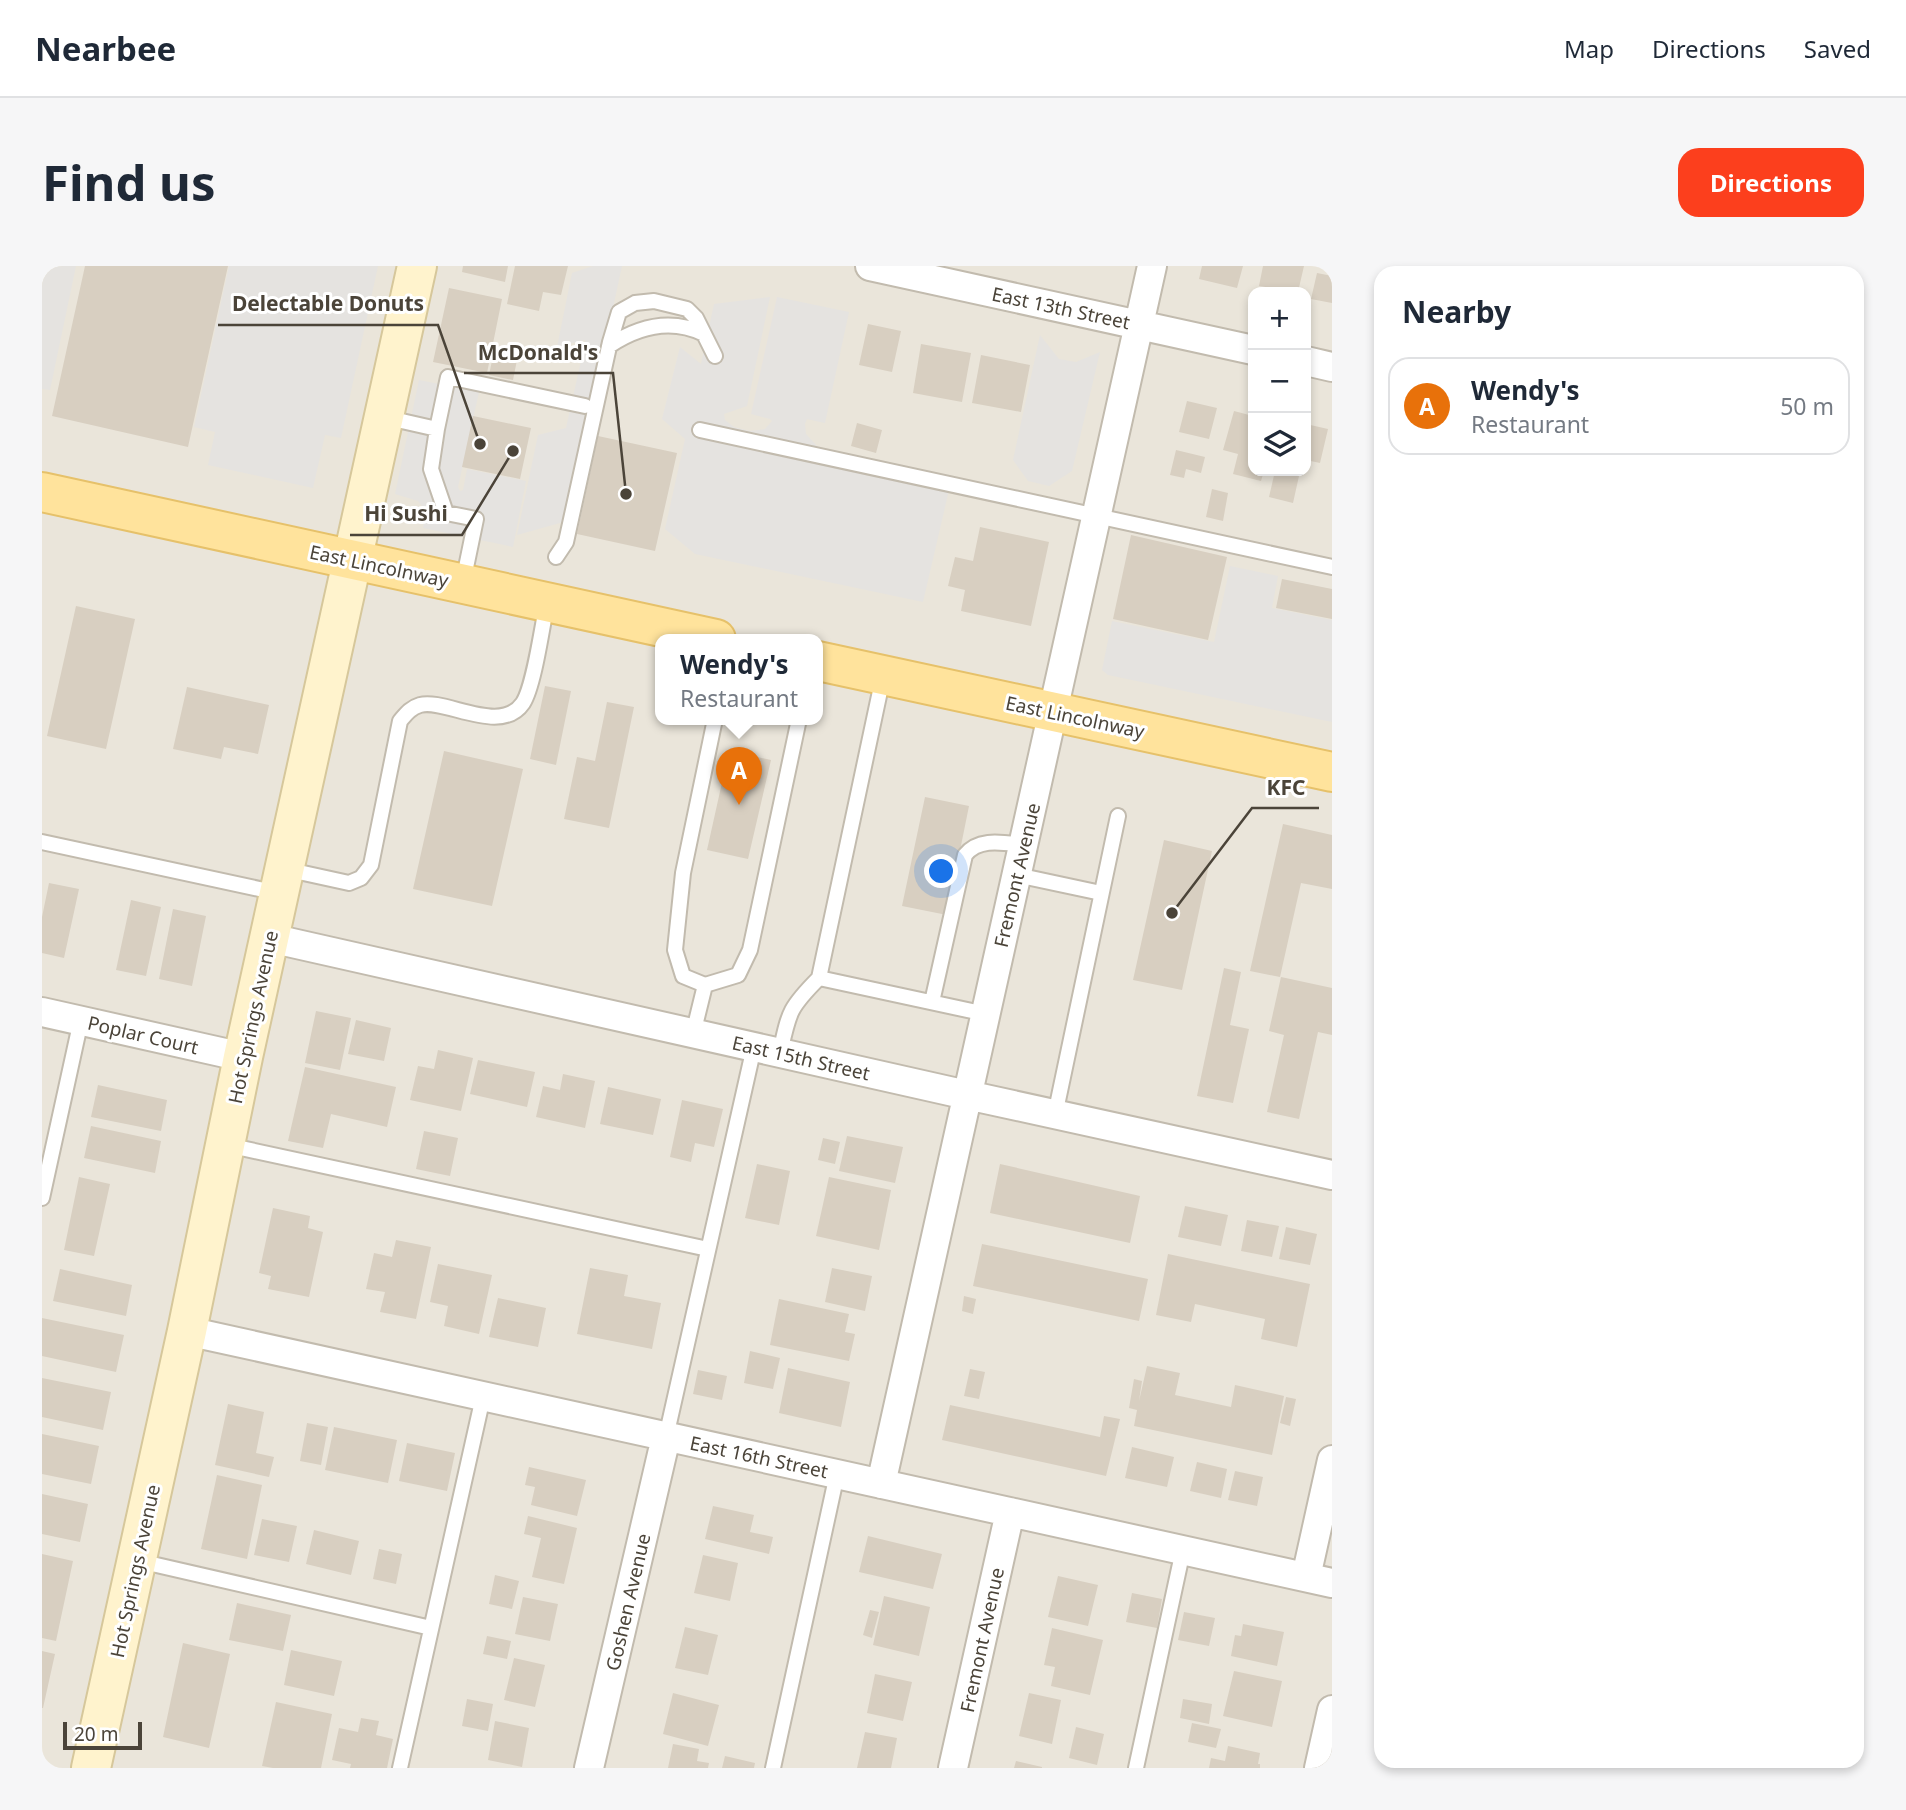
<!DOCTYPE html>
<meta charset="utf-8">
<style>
:root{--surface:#fff;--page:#f6f6f7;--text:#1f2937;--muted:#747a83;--line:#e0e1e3;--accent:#fc3f1d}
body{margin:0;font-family:"Noto Sans",sans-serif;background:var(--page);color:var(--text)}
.controls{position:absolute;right:21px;top:21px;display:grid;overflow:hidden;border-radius:14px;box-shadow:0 4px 10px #0003}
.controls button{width:63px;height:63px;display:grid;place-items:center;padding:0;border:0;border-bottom:2px solid var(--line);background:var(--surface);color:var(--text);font:35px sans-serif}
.scale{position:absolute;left:21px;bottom:18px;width:79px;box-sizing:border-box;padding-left:7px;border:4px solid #4b4439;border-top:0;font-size:19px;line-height:24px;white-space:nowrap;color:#4b4439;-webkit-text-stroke:5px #fff;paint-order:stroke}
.you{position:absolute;left:900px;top:606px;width:24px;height:24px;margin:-18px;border:5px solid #fff;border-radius:50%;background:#1a73e8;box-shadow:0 0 0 10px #1a73e833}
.badge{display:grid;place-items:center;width:46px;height:46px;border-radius:50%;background:var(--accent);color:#fff;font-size:23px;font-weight:700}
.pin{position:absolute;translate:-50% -58px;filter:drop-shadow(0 2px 4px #0008)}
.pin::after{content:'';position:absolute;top:37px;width:24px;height:21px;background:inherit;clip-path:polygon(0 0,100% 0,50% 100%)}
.popup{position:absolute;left:613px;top:368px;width:168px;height:91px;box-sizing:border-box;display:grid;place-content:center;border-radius:14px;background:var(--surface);filter:drop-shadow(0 2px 5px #0005);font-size:23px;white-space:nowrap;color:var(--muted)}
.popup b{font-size:26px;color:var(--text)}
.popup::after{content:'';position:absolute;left:50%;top:100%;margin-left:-14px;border:14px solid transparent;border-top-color:var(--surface)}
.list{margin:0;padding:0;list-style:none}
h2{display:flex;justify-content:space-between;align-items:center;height:91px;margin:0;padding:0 28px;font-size:30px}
h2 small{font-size:23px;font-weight:400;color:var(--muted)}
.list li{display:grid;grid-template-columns:46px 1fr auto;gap:21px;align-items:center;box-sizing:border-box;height:98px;margin:0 14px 14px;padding:0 14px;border:2px solid var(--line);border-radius:21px}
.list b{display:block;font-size:26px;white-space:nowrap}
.list p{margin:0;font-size:23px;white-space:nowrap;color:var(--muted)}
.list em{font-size:23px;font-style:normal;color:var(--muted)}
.icon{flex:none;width:38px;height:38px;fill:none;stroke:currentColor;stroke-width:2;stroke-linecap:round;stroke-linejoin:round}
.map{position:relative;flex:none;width:1290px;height:1502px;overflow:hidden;border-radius:21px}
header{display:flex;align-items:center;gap:42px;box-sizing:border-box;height:98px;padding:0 35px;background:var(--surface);border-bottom:2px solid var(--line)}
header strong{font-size:33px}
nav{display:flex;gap:38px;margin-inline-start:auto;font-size:24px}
.intro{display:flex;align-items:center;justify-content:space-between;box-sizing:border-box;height:168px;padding:0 42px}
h1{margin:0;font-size:49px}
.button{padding:18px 32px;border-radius:21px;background:var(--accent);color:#fff;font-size:24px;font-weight:700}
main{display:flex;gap:42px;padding:0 42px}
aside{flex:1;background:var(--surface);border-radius:21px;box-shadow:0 4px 10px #0003}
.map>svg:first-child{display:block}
.residential{fill:#eae5da;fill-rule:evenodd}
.parking{fill:#e5e3e0}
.building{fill:#d8cfc1}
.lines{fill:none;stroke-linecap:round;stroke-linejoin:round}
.lane-casing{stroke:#c2bbae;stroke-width:18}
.street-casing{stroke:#c2bbae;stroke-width:32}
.secondary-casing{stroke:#d6c79b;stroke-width:42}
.primary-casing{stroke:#e6c16a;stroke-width:42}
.lane{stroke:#fff;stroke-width:14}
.street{stroke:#fff;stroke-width:28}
.secondary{stroke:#fff3cd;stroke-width:38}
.primary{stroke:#ffe39c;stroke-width:38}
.labels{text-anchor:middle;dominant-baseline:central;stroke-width:6;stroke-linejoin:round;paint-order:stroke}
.street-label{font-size:19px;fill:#4b4439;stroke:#fff}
.leader{fill:none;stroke:#4b4439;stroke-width:2.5}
.callout-dot{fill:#4b4439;stroke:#fff;stroke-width:2.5}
.callout-label{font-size:21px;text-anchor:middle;font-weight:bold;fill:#4b4439;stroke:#fff;stroke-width:6;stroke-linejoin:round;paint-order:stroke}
</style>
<header>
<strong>Nearbee</strong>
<nav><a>Map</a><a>Directions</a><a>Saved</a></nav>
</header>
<div class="intro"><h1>Find us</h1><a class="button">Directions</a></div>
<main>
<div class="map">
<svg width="1290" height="1502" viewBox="0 0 1290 1502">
<rect width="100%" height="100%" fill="#f6f3ec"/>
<!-- residential -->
<path class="residential" d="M0,0H1290V1502H0ZM1211,26H1264V205H1211ZM618,373H776V453H618Z"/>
<!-- parking -->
<path class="parking" d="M0,0H34L8,124L0,123Z
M187,0H336L299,172L283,169L271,222L166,199L173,166L152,161Z
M551,0H580L525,255L475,269L496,169L524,162L543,77V74L515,81L530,7Z
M728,31L705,140L682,148L683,154L692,161L708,165L723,163L730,155L728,153L709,148L735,31L807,46L783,157L765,153L763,158L764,168L775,180L790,185L910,211L881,336L653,288L623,263L643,173L620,153L638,81L659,98L672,38Z
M998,69L1017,93L1034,96L1058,86L1030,205L1007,220L986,215L971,194Z
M377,114L437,126L416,221L418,225L421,224L425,203L484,215L471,281L381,262L384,245L376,235L353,228Z
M1188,300L1236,310L1230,342L1290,354V456L1066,409L1060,404L1070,355L1172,376Z"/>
<!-- building -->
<path class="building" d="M43,0H186L146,181L10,150Z
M421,0H466L463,16L420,6Z
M473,0H526L519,29L501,26L497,45L465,38Z
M1160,0H1201L1195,22L1157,13Z
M1221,0H1262L1256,26L1217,20Z
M1275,7L1290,10V37L1269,33Z
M407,22L460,33L445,107L391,96Z
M826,58L859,65L850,106L817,99Z
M879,78L929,87L920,136L871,127Z
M452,85L476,89L471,114L447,109Z
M939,89L988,99L979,146L930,137Z
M1145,135L1175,142L1167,173L1137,166Z
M1192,145L1211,150V205H1222L1219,215L1191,208L1196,188L1181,184Z
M431,150L489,162L478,213L420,201Z
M815,157L840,164L834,187L809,180Z
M1264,158L1286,163L1278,197L1264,194Z
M556,170L635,187L613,285L535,268Z
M1134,184L1163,191L1159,207L1144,203L1142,212L1128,209Z
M1233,205L1257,210L1251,237L1227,231Z
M1170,223L1186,227L1181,255L1164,251Z
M938,261L1007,276L989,360L919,345L923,324L906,320L913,291L931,295Z
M1089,269L1185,291L1166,374L1071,353Z
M1240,313L1290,323V353L1234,342Z
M34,340L93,353L64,483L5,470Z
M503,420L529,425L514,499L488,493Z
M145,421L227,439L216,488L182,481L179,493L131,483Z
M565,436L592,441L567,562L522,553L535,491L553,495Z
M402,485L481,503L450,640L371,623Z
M687,485L729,494L706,593L665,584Z
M883,531L927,540L905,649L860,640Z
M1241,558L1290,569V623L1259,617L1238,711L1208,705Z
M1122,574L1170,585L1140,724L1091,714Z
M7,617L37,623L22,692L0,687V651Z
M89,634L119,641L104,710L74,704Z
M131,643L164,650L150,720L117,713Z
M1182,702L1199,706L1188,759L1207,763L1191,837L1155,830Z
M1239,711L1290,722V769L1276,766L1257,853L1225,846L1242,769L1227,765Z
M274,745L309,752L298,804L263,797Z
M314,754L349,762L342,795L306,788Z
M396,784L431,792L419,845L368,834L376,800L392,803Z
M436,794L493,806L485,841L428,828Z
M263,801L354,821L345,861L289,848L281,882L246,875Z
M521,808L553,815L543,862L494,851L501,820L518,824Z
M56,819L125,834L119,865L49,851Z
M566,821L619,833L611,869L558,858Z
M640,834L681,843L672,881L653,877L649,896L628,891Z
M49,860L119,875L113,907L42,892Z
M382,865L416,872L408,910L374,903Z
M805,870L861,881L853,917L797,905Z
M781,872L798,876L793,898L776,894Z
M715,898L748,905L737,959L703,952Z
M958,898L1098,930L1088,977L948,947Z
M37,911L68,918L52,990L22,984Z
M787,911L849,924L837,984L774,970Z
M1143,940L1186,949L1179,980L1136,971Z
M231,942L268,950L266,962L281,966L267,1031L226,1023L229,1010L217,1007Z
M1205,954L1237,960L1230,991L1199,985Z
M1244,961L1275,968L1268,999L1237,993Z
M354,974L389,981L374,1053L338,1046L343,1026L324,1023L332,987L350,991Z
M940,978L1106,1013L1097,1055L931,1020Z
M1126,988L1268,1018L1255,1081L1219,1073L1223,1053L1153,1038L1149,1056L1114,1049Z
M396,998L450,1009L437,1068L402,1060L406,1040L388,1036Z
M548,1002L586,1009L582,1030L619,1037L610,1083L535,1068Z
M790,1002L830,1010L823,1045L783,1036Z
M18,1003L90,1019L84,1050L11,1035Z
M922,1030L934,1033L931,1048L920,1045Z
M456,1032L504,1042L496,1081L447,1071Z
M737,1033L807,1048L803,1066L813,1068L807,1095L728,1079Z
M0,1052L82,1069L74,1106L0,1090Z
M708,1085L738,1092L731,1123L702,1117Z
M1105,1100L1138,1107L1133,1129L1189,1141L1193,1119L1242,1130L1230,1189L1092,1160L1095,1144L1087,1142L1092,1113L1100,1115L1097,1135Z
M746,1102L808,1116L799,1161L737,1147Z
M928,1103L943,1106L937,1133L922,1130Z
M656,1104L685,1110L680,1134L651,1128Z
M0,1112L69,1126L61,1164L0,1151Z
M1244,1131L1254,1133L1248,1160L1238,1157Z
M186,1138L222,1146L214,1187L232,1191L227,1211L173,1199Z
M908,1139L1058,1171L1062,1150L1078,1153L1064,1210L900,1174Z
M265,1157L286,1161L279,1199L258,1195Z
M292,1161L355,1174L346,1217L283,1204Z
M0,1168L57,1180L49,1218L0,1208Z
M365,1177L413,1187L405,1225L357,1215Z
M1090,1181L1132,1191L1125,1221L1083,1212Z
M1155,1196L1185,1203L1179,1232L1148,1225Z
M487,1201L544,1214L535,1250L489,1239L493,1221L483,1219Z
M1193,1205L1221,1211L1215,1240L1186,1234Z
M175,1209L220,1219L205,1293L159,1283Z
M0,1228L46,1238L38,1276L0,1268Z
M671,1240L712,1249L708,1266L731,1271L727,1288L663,1273Z
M486,1250L535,1262L522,1318L490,1311L499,1272L482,1268Z
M220,1253L255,1260L247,1296L212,1289Z
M272,1264L317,1275L309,1309L264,1298Z
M826,1270L900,1288L891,1323L817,1306Z
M337,1283L360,1288L354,1318L331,1313Z
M0,1288L31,1295L14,1375L0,1372Z
M661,1289L696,1297L688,1335L652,1327Z
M453,1309L477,1315L470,1343L447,1338Z
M1016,1310L1056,1319L1046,1360L1006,1351Z
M1090,1327L1120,1333L1115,1362L1084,1356Z
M842,1330L888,1341L877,1390L831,1379Z
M481,1331L516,1338L508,1375L473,1368Z
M195,1337L249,1349L241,1385L187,1374Z
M828,1344L837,1346L830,1372L821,1369Z
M1142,1346L1173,1352L1167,1380L1136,1374Z
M1201,1358L1242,1366L1235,1400L1189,1390L1193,1369L1199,1370Z
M643,1361L676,1369L666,1409L633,1402Z
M1010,1362L1061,1374L1048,1429L1009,1420L1013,1401L1002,1399Z
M445,1370L469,1375L465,1393L441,1388Z
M141,1377L188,1388L167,1482L121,1471Z
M249,1384L300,1395L292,1430L242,1419Z
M0,1385L13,1388L1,1442H0Z
M472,1392L503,1399L493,1441L462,1434Z
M1192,1405L1240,1415L1230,1461L1181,1450Z
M833,1408L870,1416L861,1455L825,1447Z
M631,1427L677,1439L666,1480L621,1468Z
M987,1427L1019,1434L1010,1478L977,1470Z
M425,1433L451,1438L446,1465L420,1460Z
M1141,1433L1170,1438L1167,1458L1138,1452Z
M234,1436L290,1448L279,1502H231L220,1500Z
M319,1452L337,1455L334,1469L351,1473L345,1502H308L309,1498L290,1494L297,1462L316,1466Z
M453,1455L487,1462L480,1501L446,1494Z
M1150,1457L1179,1463L1174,1482L1146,1476Z
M1034,1461L1062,1468L1055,1499L1027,1492Z
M823,1466L855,1472L849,1502H815Z
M631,1478L657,1483L655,1495L667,1497L666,1502H626Z
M1186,1480L1218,1487L1216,1498H1218V1502H1167L1169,1492L1183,1495Z
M683,1490L713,1497L712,1502H680Z
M974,1495L1000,1501V1502H972Z"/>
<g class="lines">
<defs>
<path id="lane" d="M567,80C597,60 629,52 662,68
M342,151L395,163L406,111L543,140
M395,163L389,203L404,247L434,253L421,316
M658,164L1290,301
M514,291L524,276L568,76L577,46L593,37L612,35L645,43L654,52L673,90
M841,411L777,712L944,748
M673,453L641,607L633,684L641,710L663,719L696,709L708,684L757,453
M0,576L236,627
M243,603L307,617L319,612L329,599L358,455C364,448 368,442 378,439C403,432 459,470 481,437C492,420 500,361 505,337
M975,609L1059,627
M890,736L923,589C937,571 962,577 982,579
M651,768L663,719
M738,787C747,746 747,742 777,712
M1013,849L1076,550
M185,879L666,983
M0,932L39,754
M624,1171L712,781
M97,1295L389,1362
M358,1502L441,1131
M731,1502L795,1208
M1094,1502L1141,1284"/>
<path id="street" d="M828,0L1211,84
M1264,95L1290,101
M228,672L925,829L1290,909
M0,746L201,791
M145,1065L1290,1317
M839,1218L1110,0
M1264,1311L1290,1194
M547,1502L624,1171
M911,1502L968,1246
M1277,1502L1290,1444"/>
<path id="secondary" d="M49,1502L145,1065L201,791L375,0"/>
<path id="primary" d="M0,226L674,373
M776,395L1290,506"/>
</defs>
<!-- lane casing -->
<use href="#lane" class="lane-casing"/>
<!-- street casing -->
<use href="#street" class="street-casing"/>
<!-- secondary casing -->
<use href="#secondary" class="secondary-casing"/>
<!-- primary casing -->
<use href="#primary" class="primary-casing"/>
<!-- lane -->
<use href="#lane" class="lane"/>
<!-- street -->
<use href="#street" class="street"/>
<!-- secondary -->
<use href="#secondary" class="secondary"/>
<!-- primary -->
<use href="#primary" class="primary"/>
</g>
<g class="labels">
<!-- street labels -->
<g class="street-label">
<text transform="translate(1019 42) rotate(12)">East 13th Street</text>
<text transform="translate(337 300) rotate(12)">East Lincolnway</text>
<text transform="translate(1033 451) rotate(12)">East Lincolnway</text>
<text transform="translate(975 609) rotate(-77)">Fremont Avenue</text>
<text transform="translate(211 751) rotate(-78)">Hot Springs Avenue</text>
<text transform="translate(101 769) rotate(13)">Poplar Court</text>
<text transform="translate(759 792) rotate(13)">East 15th Street</text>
<text transform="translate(717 1191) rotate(12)">East 16th Street</text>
<text transform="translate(93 1305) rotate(-78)">Hot Springs Avenue</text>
<text transform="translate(586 1336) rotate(-77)">Goshen Avenue</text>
<text transform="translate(940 1374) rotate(-78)">Fremont Avenue</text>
</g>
</g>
<!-- callouts -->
<path class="leader" d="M438 178L396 59H176M584 228L571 107H422M471 185L420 269H308M1130 647L1210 542H1277"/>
<g class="callout-dot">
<circle cx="438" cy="178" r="7"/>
<circle cx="584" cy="228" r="7"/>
<circle cx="471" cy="185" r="7"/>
<circle cx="1130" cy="647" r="7"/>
</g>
<g class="callout-label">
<text x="286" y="45">Delectable Donuts</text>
<text x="496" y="94">McDonald's</text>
<text x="364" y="255">Hi Sushi</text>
<text x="1244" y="529">KFC</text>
</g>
</svg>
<div class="controls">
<button>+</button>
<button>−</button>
<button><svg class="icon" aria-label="layers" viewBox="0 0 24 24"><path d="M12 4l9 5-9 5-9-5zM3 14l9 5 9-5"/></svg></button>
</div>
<div class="scale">20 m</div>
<div class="you"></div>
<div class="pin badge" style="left:697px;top:539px;background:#e8710a">A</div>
<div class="popup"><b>Wendy's</b>Restaurant</div>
</div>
<aside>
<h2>Nearby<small></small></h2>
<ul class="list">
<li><span class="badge" style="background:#e8710a">A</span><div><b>Wendy's</b><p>Restaurant</p></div><em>50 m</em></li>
</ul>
</aside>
</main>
